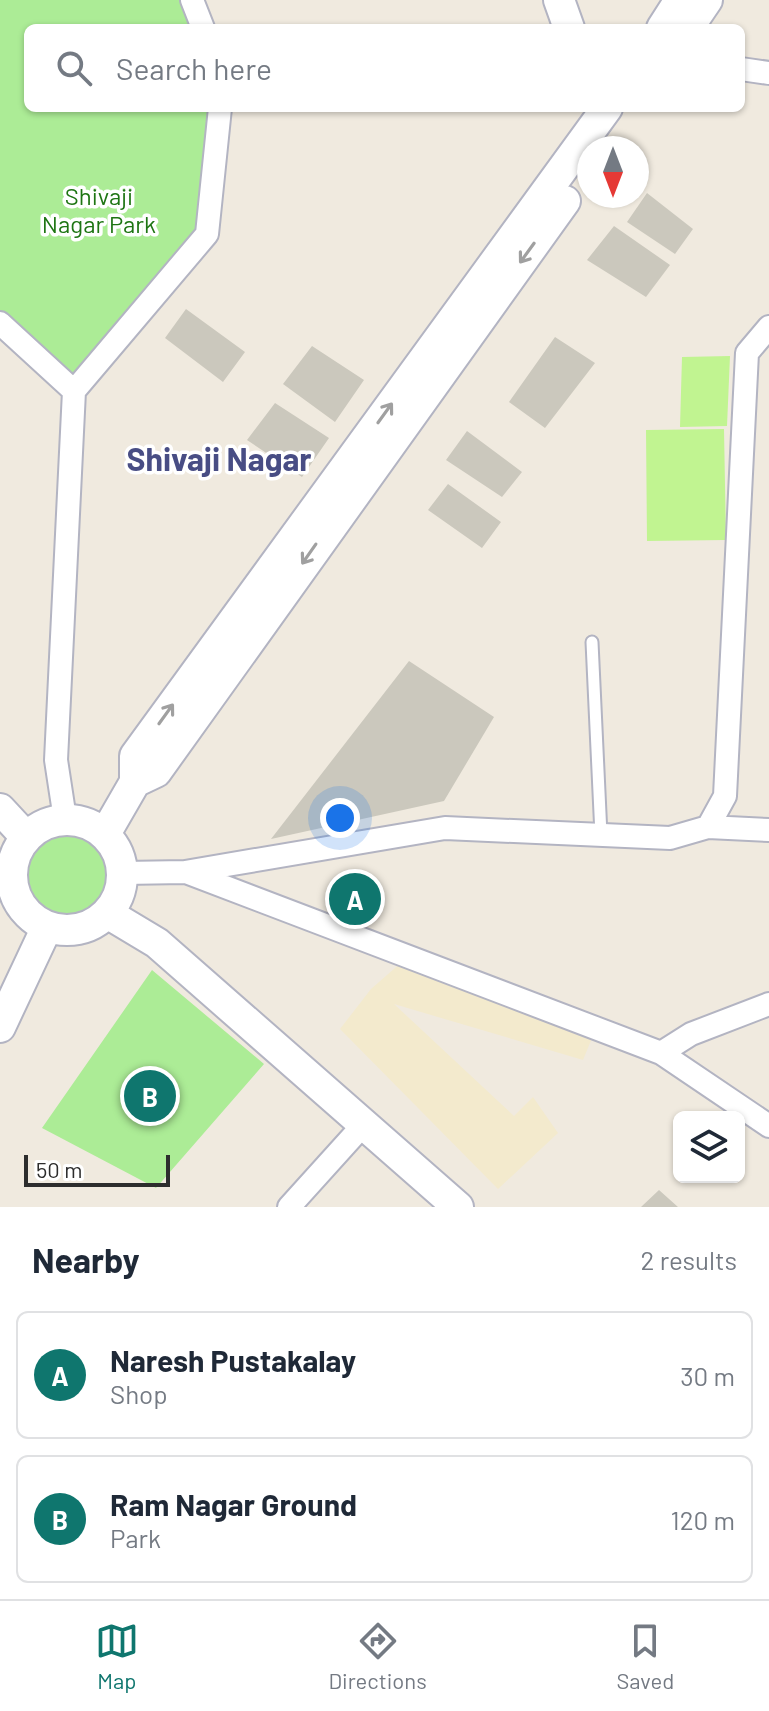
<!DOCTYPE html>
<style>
:root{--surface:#fff;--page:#f6f6f7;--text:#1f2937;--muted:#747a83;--line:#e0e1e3;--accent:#0f766e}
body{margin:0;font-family:Barlow,sans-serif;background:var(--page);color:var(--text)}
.controls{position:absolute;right:24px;bottom:24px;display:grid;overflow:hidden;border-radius:12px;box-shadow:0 2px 6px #0004}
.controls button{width:72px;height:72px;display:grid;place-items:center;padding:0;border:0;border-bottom:2px solid var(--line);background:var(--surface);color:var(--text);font:40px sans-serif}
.compass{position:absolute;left:577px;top:136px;width:72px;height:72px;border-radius:50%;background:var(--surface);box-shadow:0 2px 6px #0004;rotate:180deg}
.scale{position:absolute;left:24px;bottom:20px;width:146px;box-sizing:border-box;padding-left:8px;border:4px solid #2d2d2d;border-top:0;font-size:22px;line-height:28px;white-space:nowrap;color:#2d2d2d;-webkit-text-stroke:6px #fff;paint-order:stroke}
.you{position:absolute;left:340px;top:818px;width:28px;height:28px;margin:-20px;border:6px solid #fff;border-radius:50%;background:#1a73e8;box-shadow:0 0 0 12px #1a73e833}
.badge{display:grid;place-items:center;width:52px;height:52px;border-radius:50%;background:var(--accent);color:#fff;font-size:26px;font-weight:700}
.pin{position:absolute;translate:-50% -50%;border:4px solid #fff;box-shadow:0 2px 8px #0006}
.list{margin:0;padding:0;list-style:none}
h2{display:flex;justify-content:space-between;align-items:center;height:104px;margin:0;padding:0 32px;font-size:34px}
h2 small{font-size:26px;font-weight:400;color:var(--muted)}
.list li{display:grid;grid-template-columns:52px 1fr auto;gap:24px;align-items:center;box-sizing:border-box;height:128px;margin:0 16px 16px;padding:0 16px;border:2px solid var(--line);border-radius:12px}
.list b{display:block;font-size:30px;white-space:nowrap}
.list p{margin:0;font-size:26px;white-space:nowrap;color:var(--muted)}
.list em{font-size:26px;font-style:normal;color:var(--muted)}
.icon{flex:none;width:44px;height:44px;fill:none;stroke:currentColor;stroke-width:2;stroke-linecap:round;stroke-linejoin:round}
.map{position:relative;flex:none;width:769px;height:1207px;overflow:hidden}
.search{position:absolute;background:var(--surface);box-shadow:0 2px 6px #0004;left:24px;right:24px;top:24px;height:88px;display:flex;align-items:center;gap:20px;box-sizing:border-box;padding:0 28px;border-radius:12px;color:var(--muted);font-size:30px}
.sheet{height:392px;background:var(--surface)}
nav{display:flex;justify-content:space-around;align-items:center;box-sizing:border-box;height:112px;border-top:2px solid var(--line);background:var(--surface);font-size:22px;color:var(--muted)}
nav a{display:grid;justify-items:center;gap:4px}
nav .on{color:var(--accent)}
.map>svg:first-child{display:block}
.education{fill:#f3eacd}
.green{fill:#acec96}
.pitch{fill:#c1f491}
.building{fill:#cbc8bd}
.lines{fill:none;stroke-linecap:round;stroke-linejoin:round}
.lane-casing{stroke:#b3b4c2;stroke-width:15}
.street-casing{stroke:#b3b4c2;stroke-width:26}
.secondary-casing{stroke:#b3b4c2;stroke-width:34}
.lane{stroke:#fff;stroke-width:11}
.street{stroke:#fff;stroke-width:22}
.secondary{stroke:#fff;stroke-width:30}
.oneway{stroke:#a0a0a0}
.labels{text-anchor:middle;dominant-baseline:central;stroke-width:7;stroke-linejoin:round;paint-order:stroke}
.park-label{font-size:24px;fill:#1e7513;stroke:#fff}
.district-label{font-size:32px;font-weight:bold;fill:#484d84;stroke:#fff}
</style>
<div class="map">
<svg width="769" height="1207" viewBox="0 0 769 1207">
<rect width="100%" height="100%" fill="#f0eadf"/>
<!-- education -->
<path class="education" d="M403,961L599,1021L583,1060L394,1004L514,1116L533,1097L558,1133L498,1189L340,1029L371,989Z"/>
<!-- green -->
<path class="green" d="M0,0H192L202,28H28V108H219L207,234L74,390L0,322Z
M24 874a41 41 0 1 1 82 0a41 41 0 1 1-82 0Z
M152,970L264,1064L156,1188L42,1128Z"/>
<!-- pitch -->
<path class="pitch" d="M730,356L727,426L680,427L682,357Z
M724,429L726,540L647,541L646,430Z"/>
<!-- building -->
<path class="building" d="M647,193L693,229L675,254L627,222Z
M614,226L670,265L646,297L587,260Z
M186,309L245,352L223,382L165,338Z
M555,337L595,363L545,428L509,402Z
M312,346L364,380L335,422L283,384Z
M275,403L329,438L302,477L247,440Z
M467,431L522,472L502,497L446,460Z
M448,484L501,522L482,548L428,510Z
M409,661L494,717L444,801L271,839Z
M659,1190L678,1207H641Z"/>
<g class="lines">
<defs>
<path id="lane" d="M592,642L601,835"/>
<path id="street" d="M192,0L203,28
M741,69L769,73
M0,323L74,391
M65,819L56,760L74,391L207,234L220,108
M708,827L769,830
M186,872L661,1053L691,1034L769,1004
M123,873L185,872L445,828L670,838L708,827L725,796L747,353L769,327
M661,1053L769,1126
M289,1207L364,1124"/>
<path id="secondary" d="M559,0L569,28
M662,28L680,0
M688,28L707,0
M135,782L156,772L565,201
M0,809L26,837
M12 875a55 55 0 1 1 110 0a55 55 0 1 1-110 0Z
M105,834L135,782V756L607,108
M107,913L157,943L458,1207
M0,1027L47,927"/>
</defs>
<!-- lane casing -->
<use href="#lane" class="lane-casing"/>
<!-- street casing -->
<use href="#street" class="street-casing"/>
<!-- secondary casing -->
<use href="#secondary" class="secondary-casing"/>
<!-- lane -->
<use href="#lane" class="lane"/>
<!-- street -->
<use href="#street" class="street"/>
<!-- secondary -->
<use href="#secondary" class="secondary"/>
</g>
<!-- one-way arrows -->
<defs><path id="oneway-shaft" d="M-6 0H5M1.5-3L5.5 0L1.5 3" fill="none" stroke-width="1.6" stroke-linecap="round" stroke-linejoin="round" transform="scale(2)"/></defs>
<g class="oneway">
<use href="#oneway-shaft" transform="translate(527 253) rotate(126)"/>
<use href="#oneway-shaft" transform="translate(385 413) rotate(-54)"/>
<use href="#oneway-shaft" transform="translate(309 554) rotate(125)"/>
<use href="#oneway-shaft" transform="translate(166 714) rotate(-54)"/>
</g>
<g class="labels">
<!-- park labels -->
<g class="park-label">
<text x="99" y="195">Shivaji<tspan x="99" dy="28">Nagar Park</tspan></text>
</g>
<!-- district labels -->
<g class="district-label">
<text x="219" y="458">Shivaji Nagar</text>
</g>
</g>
</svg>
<div class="controls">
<button><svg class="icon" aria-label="layers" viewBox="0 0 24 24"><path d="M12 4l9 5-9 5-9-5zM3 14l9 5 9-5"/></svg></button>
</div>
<svg class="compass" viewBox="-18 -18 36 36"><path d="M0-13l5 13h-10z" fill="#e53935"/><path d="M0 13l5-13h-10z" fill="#747a83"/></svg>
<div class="scale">50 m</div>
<div class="you"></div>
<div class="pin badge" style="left:355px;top:899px">A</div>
<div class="pin badge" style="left:150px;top:1096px">B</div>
<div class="search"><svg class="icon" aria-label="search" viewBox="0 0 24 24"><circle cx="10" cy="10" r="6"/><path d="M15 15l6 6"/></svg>Search here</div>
</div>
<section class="sheet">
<h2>Nearby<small>2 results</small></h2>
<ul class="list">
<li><span class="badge">A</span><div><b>Naresh Pustakalay</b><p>Shop</p></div><em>30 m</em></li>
<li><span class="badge">B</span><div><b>Ram Nagar Ground</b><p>Park</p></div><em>120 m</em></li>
</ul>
</section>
<nav>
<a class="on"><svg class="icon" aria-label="map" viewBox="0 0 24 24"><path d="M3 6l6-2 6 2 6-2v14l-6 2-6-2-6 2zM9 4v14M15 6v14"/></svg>Map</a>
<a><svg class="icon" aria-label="directions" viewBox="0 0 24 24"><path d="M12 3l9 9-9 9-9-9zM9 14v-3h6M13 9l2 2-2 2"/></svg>Directions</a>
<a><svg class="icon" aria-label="saved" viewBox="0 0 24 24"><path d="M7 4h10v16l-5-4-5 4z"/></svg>Saved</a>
</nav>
